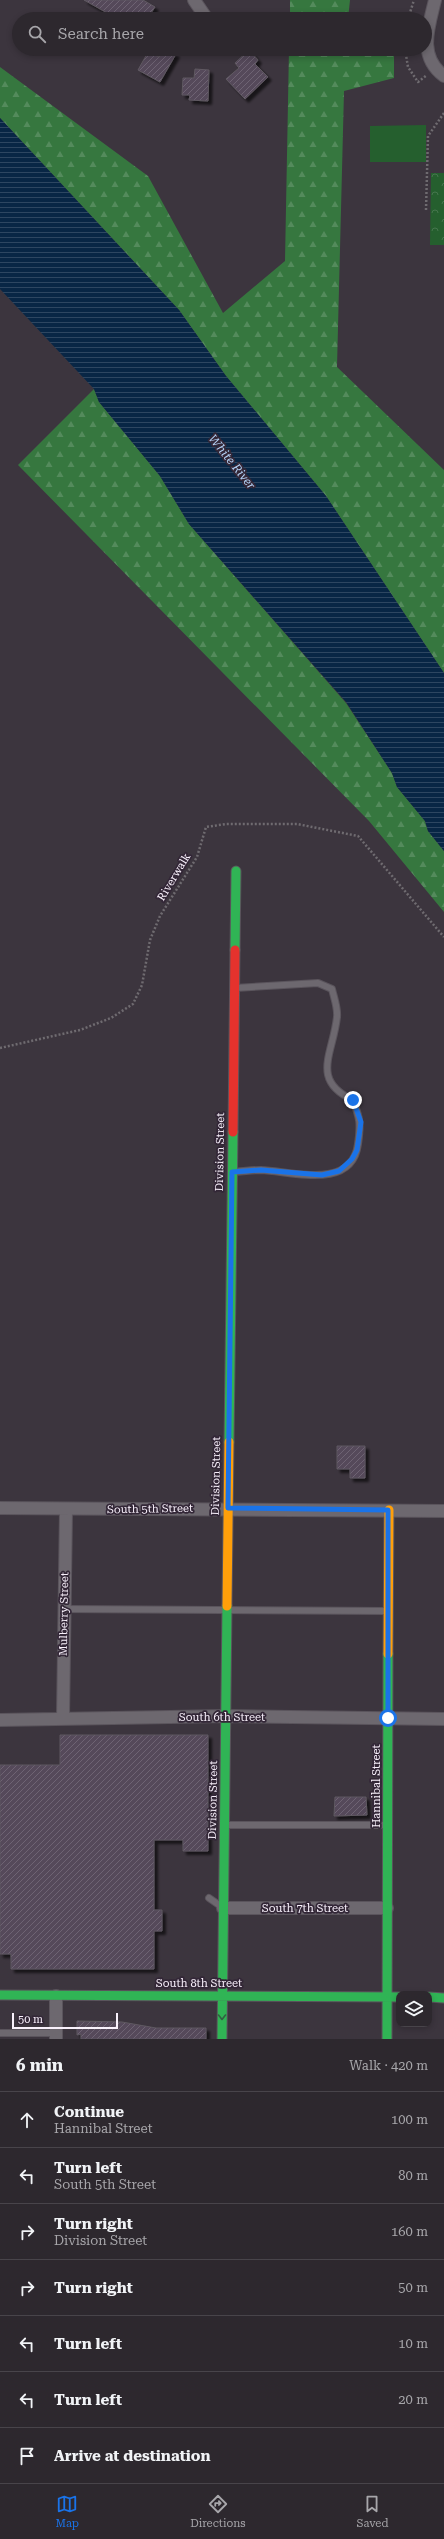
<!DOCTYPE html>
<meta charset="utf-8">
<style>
:root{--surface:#2d282e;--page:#39343a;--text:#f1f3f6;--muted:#a7a6aa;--line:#48444a;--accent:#1a73e8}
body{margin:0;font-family:"Roboto Serif",serif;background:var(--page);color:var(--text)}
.controls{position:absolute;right:12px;bottom:12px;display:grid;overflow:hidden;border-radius:8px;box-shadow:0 2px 6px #0003}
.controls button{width:36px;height:36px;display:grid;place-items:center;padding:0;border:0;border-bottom:1px solid var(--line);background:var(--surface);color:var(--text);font:20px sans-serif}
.scale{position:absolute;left:12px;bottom:10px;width:106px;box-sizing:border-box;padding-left:4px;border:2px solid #f9f1fc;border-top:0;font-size:11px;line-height:14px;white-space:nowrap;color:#f9f1fc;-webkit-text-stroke:3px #332737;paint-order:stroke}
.stop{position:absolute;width:12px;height:12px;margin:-9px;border:3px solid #1a73e8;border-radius:50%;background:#fff}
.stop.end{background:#1a73e8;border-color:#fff;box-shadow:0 1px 4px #0008}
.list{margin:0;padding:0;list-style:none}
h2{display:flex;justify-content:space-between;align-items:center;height:52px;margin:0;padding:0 16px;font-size:17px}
h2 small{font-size:13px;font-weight:400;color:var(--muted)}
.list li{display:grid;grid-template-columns:26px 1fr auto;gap:12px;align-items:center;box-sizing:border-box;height:56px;padding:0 16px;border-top:1px solid var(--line)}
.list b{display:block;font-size:15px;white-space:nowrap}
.list p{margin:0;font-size:13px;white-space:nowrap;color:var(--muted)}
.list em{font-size:13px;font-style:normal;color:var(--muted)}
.icon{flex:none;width:22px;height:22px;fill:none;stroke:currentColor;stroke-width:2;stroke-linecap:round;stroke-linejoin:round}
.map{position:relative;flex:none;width:444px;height:2039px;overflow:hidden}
.search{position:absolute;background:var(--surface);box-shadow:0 2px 6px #0003;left:12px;right:12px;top:12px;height:44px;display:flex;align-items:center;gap:10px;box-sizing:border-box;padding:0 14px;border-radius:22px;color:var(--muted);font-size:15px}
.sheet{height:444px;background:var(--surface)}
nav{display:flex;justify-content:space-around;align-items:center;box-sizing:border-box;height:56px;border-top:1px solid var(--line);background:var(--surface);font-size:11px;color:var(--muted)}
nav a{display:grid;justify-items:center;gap:2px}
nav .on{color:var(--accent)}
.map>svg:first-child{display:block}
.forest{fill:url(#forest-firs)}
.park{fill:url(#park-crowns)}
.garden{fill:#255f2e}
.water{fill:url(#water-rules)}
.building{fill:url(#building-hatch);stroke:#5f5961;filter:url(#shadow)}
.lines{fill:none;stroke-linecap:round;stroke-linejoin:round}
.lane-casing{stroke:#5a545c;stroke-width:8}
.street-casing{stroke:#5a545c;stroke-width:14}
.fast-casing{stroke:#5a545c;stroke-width:11}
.slow-casing{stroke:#5a545c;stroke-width:11}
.jam-casing{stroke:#5a545c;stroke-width:11}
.path{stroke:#6f6b70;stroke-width:2.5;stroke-dasharray:2 2;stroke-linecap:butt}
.lane{stroke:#6d686f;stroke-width:6}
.street{stroke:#6d686f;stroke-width:12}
.fast{stroke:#30b455;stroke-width:9}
.slow{stroke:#ff9f0a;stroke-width:9}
.jam{stroke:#e5322d;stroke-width:9}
.oneway{stroke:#325f43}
.route{stroke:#1a73e8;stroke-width:5}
.labels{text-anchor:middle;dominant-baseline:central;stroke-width:3.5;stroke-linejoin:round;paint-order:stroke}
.street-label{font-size:11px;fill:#f9f1fc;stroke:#332737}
.water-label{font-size:12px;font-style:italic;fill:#b5d4f9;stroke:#332737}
</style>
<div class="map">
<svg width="444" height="2039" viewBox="0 0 444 2039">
<defs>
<pattern id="forest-firs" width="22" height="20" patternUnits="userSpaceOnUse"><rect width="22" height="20" fill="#36773f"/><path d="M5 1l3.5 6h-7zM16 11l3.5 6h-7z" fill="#548b5c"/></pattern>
<pattern id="park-crowns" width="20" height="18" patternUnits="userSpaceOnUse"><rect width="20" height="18" fill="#255f2e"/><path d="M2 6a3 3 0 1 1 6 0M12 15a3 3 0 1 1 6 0" fill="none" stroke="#45764d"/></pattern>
<pattern id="water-rules" width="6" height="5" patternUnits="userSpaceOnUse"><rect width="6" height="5" fill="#082645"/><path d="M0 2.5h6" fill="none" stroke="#2d4661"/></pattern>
<pattern id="building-hatch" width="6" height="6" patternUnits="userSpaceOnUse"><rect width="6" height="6" fill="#55485a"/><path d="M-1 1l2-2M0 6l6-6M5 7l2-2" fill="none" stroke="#6e6373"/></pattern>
<filter id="shadow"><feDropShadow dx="3.5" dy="3.5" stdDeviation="1" flood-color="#0009"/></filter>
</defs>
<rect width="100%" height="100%" fill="#3c353e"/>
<!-- forest -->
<path class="forest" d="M290,0H350L348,19H290Z
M289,49L394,50V78L344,91L337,367L444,470V673L326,496L226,376L179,310L0,118V67L148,176L223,313L285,261Z
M94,389L99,402L160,476L189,524L346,703L392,773L397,787L425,821L428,831L444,851V912L369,821L18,465Z"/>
<!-- park -->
<path class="park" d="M431,173H444V245H430Z"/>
<!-- garden -->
<path class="garden" d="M426,125V162H370V126Z"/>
<!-- water -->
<path class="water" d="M0,118L179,310L226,376L326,496L444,673V851L428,831L425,821L397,787L392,773L346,702L189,524L160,476L99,402L94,389L0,289Z"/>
<!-- building -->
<path class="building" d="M84,0H143L155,7L147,19H118Z
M163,49L176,54L160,82L138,70L148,52L159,57Z
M249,50L258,60L255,64L268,77L245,99L226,79L239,68L235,63Z
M195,69L209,70L208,101L189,100L190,95H182L183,78H194Z
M337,1446H365V1478H350V1469H337Z
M60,1735H208V1851H183V1840H154V1910H162V1931H154V1969H11V1954H0V1765H60Z
M335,1797H366L367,1815L334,1816Z
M77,2021L122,2022L156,2028H206V2039H81V2034L77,2035Z"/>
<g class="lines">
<defs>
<path id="lane" d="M234,1172C243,1171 252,1170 261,1170C291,1171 352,1191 358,1144C361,1123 360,1119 353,1100C310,1080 333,1054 337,1017C338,1008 334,998 332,989L318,983L235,988
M64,1609L387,1611
M225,1825H386
M209,1898L222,1907
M0,2033H56"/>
<path id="street" d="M194,0L207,19
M435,0C429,26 417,56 444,76
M0,1508L444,1511
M63,1718L66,1510
M0,1720L226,1716L444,1719
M223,1908H387
M56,1996V2039"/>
<path id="fast" d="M235,950L236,871
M229,1442L233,1132
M0,1995L399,1997
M429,1997L444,1998
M222,2039L227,1606
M387,2039L388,1654"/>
<path id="slow" d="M227,1606L229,1442
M388,1654L389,1510"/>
<path id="jam" d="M233,1132L235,950"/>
</defs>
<!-- lane casing -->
<use href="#lane" class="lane-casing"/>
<!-- street casing -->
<use href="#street" class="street-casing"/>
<!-- fast casing -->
<use href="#fast" class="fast-casing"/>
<!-- slow casing -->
<use href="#slow" class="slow-casing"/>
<!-- jam casing -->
<use href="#jam" class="jam-casing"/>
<!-- path -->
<path class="path" d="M408,19L414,0
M405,49L408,67L418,82L427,75
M426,210L428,136L444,113
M0,1048L80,1030L111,1018L133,1004L142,985L150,940L160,916L197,857L206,827L226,824H297L358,836L444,937"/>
<!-- lane -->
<use href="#lane" class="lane"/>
<!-- street -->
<use href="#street" class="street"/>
<!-- fast -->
<use href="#fast" class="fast"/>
<!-- slow -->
<use href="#slow" class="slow"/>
<!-- jam -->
<use href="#jam" class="jam"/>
</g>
<!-- one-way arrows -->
<defs><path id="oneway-chevron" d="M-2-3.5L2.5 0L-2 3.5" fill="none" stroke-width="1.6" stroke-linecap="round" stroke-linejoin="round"/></defs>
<use class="oneway" href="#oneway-chevron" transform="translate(222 2017) rotate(90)"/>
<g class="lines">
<!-- route -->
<path class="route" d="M353,1100L361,1122L357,1150L352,1159L339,1171L322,1175L261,1170L232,1172L228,1508L388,1510V1718"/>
</g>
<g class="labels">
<!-- street labels -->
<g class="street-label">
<text transform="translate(174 877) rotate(-59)">Riverwalk</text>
<text transform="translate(220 1152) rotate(-89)">Division Street</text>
<text transform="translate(216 1476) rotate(-89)">Division Street</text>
<text transform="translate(150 1509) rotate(-1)">South 5th Street</text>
<text transform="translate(64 1614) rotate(-89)">Mulberry Street</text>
<text x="222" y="1717">South 6th Street</text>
<text transform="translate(376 1786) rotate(-90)">Hannibal Street</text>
<text transform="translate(213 1800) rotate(-89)">Division Street</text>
<text x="305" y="1908">South 7th Street</text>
<text x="199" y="1983">South 8th Street</text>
</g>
<!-- water labels -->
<g class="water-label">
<text transform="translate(232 462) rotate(51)">White River</text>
</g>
</g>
</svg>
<div class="controls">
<button><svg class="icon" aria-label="layers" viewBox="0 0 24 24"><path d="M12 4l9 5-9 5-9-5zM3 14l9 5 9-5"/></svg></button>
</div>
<div class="scale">50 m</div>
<div class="stop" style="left:388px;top:1718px"></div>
<div class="stop end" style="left:353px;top:1100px"></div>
<div class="search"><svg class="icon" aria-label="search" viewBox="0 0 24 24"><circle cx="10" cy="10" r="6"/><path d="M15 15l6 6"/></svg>Search here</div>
</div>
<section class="sheet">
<h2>6 min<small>Walk · 420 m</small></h2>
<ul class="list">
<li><svg class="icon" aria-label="ahead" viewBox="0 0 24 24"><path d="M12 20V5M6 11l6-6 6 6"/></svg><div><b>Continue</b><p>Hannibal Street</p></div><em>100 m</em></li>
<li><svg class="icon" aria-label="left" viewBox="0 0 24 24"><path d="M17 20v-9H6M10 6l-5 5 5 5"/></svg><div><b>Turn left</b><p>South 5th Street</p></div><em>80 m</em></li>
<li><svg class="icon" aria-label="right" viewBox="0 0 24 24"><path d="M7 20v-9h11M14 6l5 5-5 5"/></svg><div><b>Turn right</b><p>Division Street</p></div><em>160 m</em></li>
<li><svg class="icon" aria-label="right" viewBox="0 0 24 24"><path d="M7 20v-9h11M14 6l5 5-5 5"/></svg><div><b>Turn right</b></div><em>50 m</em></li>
<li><svg class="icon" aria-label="left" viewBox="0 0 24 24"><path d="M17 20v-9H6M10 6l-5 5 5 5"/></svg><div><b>Turn left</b></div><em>10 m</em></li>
<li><svg class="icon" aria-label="left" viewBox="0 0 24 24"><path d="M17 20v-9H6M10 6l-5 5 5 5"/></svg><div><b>Turn left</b></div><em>20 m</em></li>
<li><svg class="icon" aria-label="arrive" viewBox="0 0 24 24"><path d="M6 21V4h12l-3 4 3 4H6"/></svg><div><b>Arrive at destination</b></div></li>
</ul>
</section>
<nav>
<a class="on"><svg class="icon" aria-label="map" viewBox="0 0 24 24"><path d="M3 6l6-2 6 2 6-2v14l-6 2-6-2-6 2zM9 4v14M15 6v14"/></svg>Map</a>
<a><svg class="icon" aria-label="directions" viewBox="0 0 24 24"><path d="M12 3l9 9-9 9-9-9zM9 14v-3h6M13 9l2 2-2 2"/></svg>Directions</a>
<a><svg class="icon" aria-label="saved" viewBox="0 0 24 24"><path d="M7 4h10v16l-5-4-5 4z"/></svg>Saved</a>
</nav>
